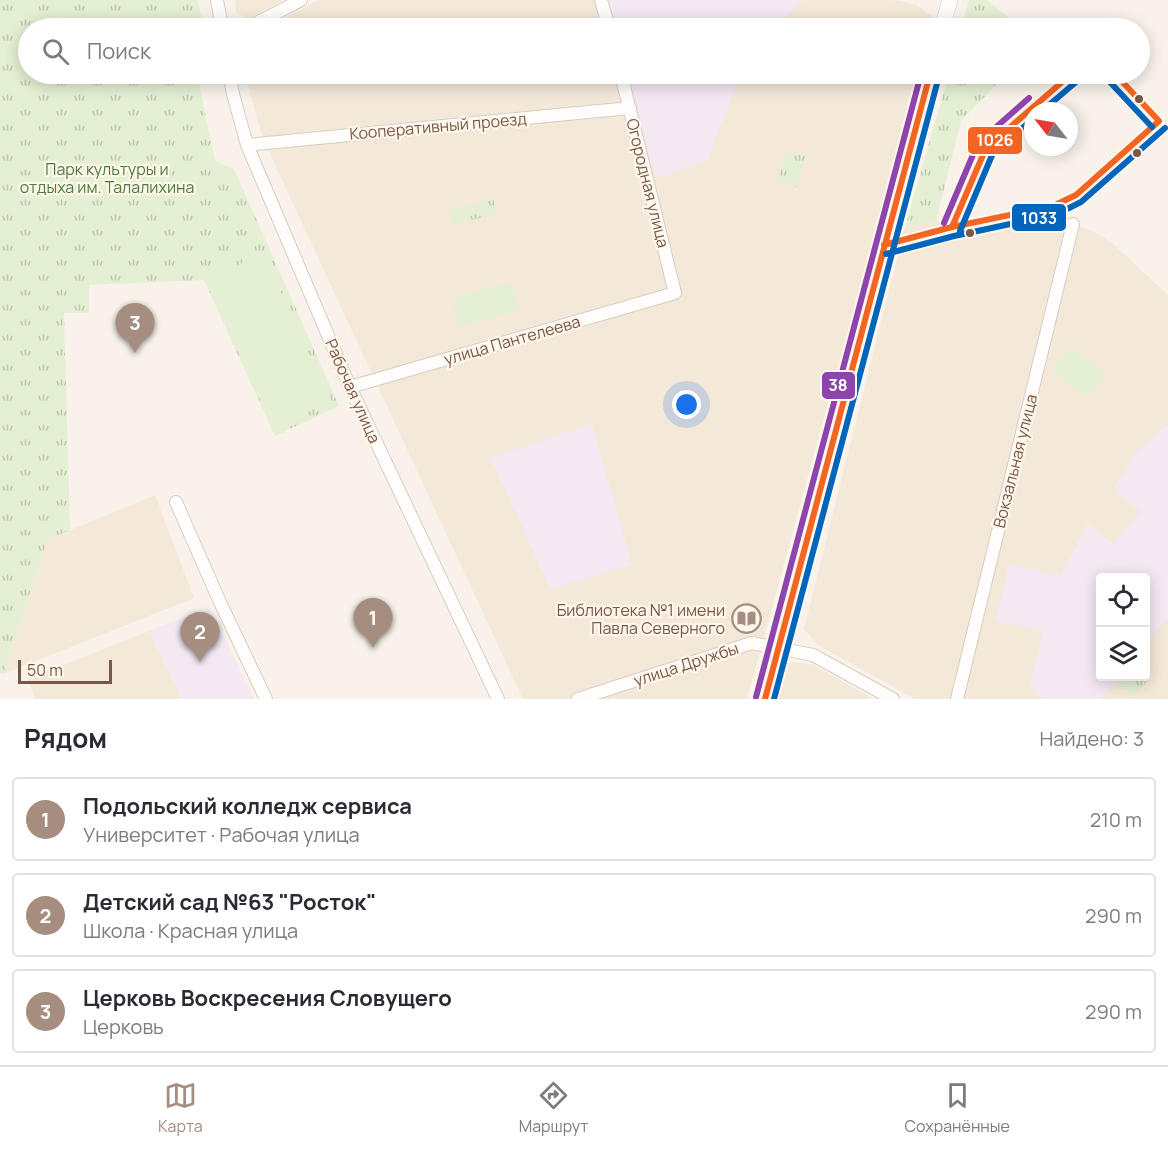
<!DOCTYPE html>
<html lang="ru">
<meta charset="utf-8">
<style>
:root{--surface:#fff;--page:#f7f7f7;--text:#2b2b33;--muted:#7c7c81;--line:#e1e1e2;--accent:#a58d80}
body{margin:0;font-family:Manrope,sans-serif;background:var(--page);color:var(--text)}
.controls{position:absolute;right:18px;bottom:18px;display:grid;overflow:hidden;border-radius:6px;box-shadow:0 3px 15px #0003}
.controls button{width:54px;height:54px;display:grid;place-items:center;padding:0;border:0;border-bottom:2px solid var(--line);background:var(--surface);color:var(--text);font:30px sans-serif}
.compass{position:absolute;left:1024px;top:102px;width:54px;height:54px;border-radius:50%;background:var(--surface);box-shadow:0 3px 15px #0003;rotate:301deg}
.scale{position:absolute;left:18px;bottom:15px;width:94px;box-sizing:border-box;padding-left:6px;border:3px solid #795747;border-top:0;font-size:16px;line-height:21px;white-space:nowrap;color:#795747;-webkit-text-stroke:4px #fff7ec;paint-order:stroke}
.you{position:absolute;left:687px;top:405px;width:21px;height:21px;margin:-15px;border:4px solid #fff;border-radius:50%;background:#1a73e8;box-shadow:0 0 0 9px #1a73e833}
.badge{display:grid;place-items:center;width:39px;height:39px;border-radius:50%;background:var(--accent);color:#fff;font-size:20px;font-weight:700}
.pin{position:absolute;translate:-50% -50px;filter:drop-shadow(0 2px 3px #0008)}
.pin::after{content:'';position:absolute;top:32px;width:21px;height:18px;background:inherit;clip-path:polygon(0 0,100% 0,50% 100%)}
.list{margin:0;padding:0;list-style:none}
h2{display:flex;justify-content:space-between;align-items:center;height:78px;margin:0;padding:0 24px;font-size:26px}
h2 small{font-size:20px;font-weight:400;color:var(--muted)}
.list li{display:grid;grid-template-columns:39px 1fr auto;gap:18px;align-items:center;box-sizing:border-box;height:84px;margin:0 12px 12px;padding:0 12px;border:2px solid var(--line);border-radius:6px}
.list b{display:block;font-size:22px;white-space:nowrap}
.list p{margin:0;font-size:20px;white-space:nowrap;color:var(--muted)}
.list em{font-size:20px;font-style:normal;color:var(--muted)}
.icon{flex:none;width:33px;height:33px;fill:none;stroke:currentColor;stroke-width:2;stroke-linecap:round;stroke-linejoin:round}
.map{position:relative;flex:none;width:1168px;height:699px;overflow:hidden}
.search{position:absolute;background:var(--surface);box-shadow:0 3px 15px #0003;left:18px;right:18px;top:18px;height:66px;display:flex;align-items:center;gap:15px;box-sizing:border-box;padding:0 21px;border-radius:33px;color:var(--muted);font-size:22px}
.sheet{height:366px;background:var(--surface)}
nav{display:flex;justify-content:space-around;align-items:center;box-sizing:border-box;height:84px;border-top:2px solid var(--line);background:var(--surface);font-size:16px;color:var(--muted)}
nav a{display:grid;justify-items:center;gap:3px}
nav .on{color:var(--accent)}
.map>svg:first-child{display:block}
.residential{fill:#f4e8d9;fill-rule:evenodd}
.education{fill:#f4e8f3}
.grass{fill:url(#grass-tufts)}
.pitch{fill:#e4efd3}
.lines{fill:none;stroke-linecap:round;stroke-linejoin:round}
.minor-casing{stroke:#d6cdc6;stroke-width:14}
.tertiary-casing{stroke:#d6cdc6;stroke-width:16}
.minor{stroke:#fefdfc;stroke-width:12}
.tertiary{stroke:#fefdfc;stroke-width:15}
.bus-1-casing{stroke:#fff7ec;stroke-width:10}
.bus-2-casing{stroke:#fff7ec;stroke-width:10}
.bus-3-casing{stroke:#fff7ec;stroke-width:10}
.bus-1{stroke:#f26522;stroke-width:6}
.bus-2{stroke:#0065bd;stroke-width:6}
.bus-3{stroke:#8e44ad;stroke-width:6}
.bus-dot{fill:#795747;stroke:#fff7ec;stroke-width:2}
.labels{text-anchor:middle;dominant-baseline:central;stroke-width:4.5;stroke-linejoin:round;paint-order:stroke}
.street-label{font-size:16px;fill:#795747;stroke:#fff7ec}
.park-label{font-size:16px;fill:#4f7a3b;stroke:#fff7ec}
.poi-label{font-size:16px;fill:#795747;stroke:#fff7ec;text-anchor:end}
.line-badge{stroke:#fff7ec;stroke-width:2}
.badge-label{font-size:16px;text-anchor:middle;font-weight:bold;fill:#fff}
</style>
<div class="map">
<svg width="1168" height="699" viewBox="0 0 1168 699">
<defs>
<pattern id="grass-tufts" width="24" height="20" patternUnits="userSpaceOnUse" patternTransform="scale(1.5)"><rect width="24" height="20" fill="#e4efd3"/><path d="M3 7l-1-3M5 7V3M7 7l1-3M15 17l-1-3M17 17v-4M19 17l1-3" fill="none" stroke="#bec4ad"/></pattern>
</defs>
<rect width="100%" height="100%" fill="#f8f2ea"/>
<!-- residential -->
<path class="residential" d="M235,0H283L247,19L236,12Z
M318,0H894L917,5L933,18L930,28H266Z
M245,74H918L747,699H523L263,139Z
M1058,216L1100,235L1113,244L1168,295V699H915L818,645L804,629L905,227L936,221ZM1100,578H1146V676H1100Z
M155,495L194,598L3,674L47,540Z
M149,631L181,697L178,699H36L28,679Z
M793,662L812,664L874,699H775L784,665Z"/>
<!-- education -->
<path class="education" d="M609,0H803L774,28H616Z
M628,74H741L707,161L656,178Z
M592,424L632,564L551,590L490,457Z
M1168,424V617L1146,645V578H1100V676L1119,677L1101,699H1043L1029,687L1043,632L996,620L1009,564L1061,576L1088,523L1113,544L1140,512L1113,489L1127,469L1135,453Z
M209,607L254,699H178L181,697L149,631Z"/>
<!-- grass -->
<path class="grass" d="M0,0H198L203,28H28V74H197L215,161L234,169L339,406L275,436L204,280L89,285V313H64L70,530L47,540L3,674L0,673Z
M969,0H985L988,1L1019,26L1020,28H961Z
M949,74H1007L961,121L936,221L905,227Z
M787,151L806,157L797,187L778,181Z
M493,199L497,214L453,224L449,209Z
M1146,668L1153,674L1133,698L1118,685L1126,677L1146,676Z"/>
<!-- pitch -->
<path class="pitch" d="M263,253L331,401L273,428L205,280Z
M511,282L519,310L459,327L451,299Z
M1070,346L1105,375L1087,398L1052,369Z"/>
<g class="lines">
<defs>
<path id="minor" d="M217,0L222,28
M601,0L609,28
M247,28L301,0
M229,74L233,94L247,145L350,387L498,699
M247,145L630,108
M350,387L675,293L621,74
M176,502L219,600L266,699
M578,699L752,643L813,655L893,699
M957,699L1073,224"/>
<path id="tertiary" d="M942,28L950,0
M765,699L930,74"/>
</defs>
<!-- minor casing -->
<use href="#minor" class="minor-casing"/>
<!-- tertiary casing -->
<use href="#tertiary" class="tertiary-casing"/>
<!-- minor -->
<use href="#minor" class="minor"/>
<!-- tertiary -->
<use href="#tertiary" class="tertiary"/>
<defs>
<path id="bus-1" d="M1115,74L1159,121
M952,227L986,148L1069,76
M884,245L952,227L1053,206L1076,195L1159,121
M765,699L930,74"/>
<path id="bus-2" d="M1108,80L1152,127
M1042,111L1076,82L1078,78V74
M960,231L993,153L1033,119
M886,254L954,236L1057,214L1081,202L1165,128
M774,699L939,76"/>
<path id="bus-3" d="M944,223L978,143L1029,98
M756,697L921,74"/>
</defs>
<!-- bus-1 casing -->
<use href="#bus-1" class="bus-1-casing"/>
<!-- bus-2 casing -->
<use href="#bus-2" class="bus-2-casing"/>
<!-- bus-3 casing -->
<use href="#bus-3" class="bus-3-casing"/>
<!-- bus-1 -->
<use href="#bus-1" class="bus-1"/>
<!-- bus-2 -->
<use href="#bus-2" class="bus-2"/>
<!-- bus-3 -->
<use href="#bus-3" class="bus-3"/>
</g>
<!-- icons -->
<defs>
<symbol id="library-ring" viewBox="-11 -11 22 22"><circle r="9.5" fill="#fff7ec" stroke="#a58d80" stroke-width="1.5"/><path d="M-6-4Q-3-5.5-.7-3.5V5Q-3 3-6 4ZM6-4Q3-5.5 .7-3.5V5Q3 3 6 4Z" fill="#a58d80"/></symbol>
</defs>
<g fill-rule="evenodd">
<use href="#library-ring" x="730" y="602" width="33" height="33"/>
</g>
<!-- markers -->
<g class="bus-dot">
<circle cx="1139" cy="99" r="5"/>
<circle cx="1137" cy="153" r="5"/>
<circle cx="970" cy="233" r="5"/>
</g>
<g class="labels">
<!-- street labels -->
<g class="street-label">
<text transform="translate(438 126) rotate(-5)">Кооперативный проезд</text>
<text transform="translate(648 183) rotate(76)">Огородная улица</text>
<text transform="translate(512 340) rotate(-16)">улица Пантелеева</text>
<text transform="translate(353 391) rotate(66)">Рабочая улица</text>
<text transform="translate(1015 461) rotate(-76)">Вокзальная улица</text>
<text transform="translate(686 664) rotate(-18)">улица Дружбы</text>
</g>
<!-- park labels -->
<g class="park-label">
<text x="107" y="169">Парк культуры и<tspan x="107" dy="18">отдыха им. Талалихина</tspan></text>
</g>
<!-- poi labels -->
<g class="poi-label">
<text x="725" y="610">Библиотека №1 имени<tspan x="725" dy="18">Павла Северного</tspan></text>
</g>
</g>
<g class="line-badge">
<rect x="967" y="126" width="56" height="29" rx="6" fill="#f26522"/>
<rect x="1011" y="203" width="56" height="29" rx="6" fill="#0065bd"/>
<rect x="821" y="371" width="35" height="29" rx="6" fill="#8e44ad"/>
</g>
<g class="badge-label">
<text x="995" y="146">1026</text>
<text x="1039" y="224">1033</text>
<text x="838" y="391">38</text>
</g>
</svg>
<div class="controls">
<button><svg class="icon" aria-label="locate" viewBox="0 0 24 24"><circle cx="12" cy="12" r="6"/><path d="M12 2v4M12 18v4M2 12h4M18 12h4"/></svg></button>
<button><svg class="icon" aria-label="layers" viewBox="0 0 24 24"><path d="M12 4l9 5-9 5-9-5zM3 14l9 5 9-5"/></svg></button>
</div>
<svg class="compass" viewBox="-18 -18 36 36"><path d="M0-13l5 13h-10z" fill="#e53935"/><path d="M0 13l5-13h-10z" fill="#7c7c81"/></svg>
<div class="scale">50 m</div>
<div class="you"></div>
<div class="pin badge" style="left:373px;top:648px">1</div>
<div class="pin badge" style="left:200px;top:662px">2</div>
<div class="pin badge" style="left:135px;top:353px">3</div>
<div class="search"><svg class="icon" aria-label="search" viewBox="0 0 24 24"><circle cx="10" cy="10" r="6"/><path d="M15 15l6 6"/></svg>Поиск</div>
</div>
<section class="sheet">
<h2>Рядом<small>Найдено: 3</small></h2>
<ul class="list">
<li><span class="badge">1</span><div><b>Подольский колледж сервиса</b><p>Университет · Рабочая улица</p></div><em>210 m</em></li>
<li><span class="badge">2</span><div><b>Детский сад №63 &quot;Росток&quot;</b><p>Школа · Красная улица</p></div><em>290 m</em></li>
<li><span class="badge">3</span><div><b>Церковь Воскресения Словущего</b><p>Церковь</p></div><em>290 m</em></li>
</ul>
</section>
<nav>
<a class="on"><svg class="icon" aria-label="map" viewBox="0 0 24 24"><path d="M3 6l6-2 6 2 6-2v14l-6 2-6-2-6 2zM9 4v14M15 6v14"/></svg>Карта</a>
<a><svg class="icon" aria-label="directions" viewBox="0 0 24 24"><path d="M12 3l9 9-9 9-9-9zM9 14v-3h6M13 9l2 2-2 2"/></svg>Маршрут</a>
<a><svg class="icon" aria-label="saved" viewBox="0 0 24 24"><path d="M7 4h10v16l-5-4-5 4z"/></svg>Сохранённые</a>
</nav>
